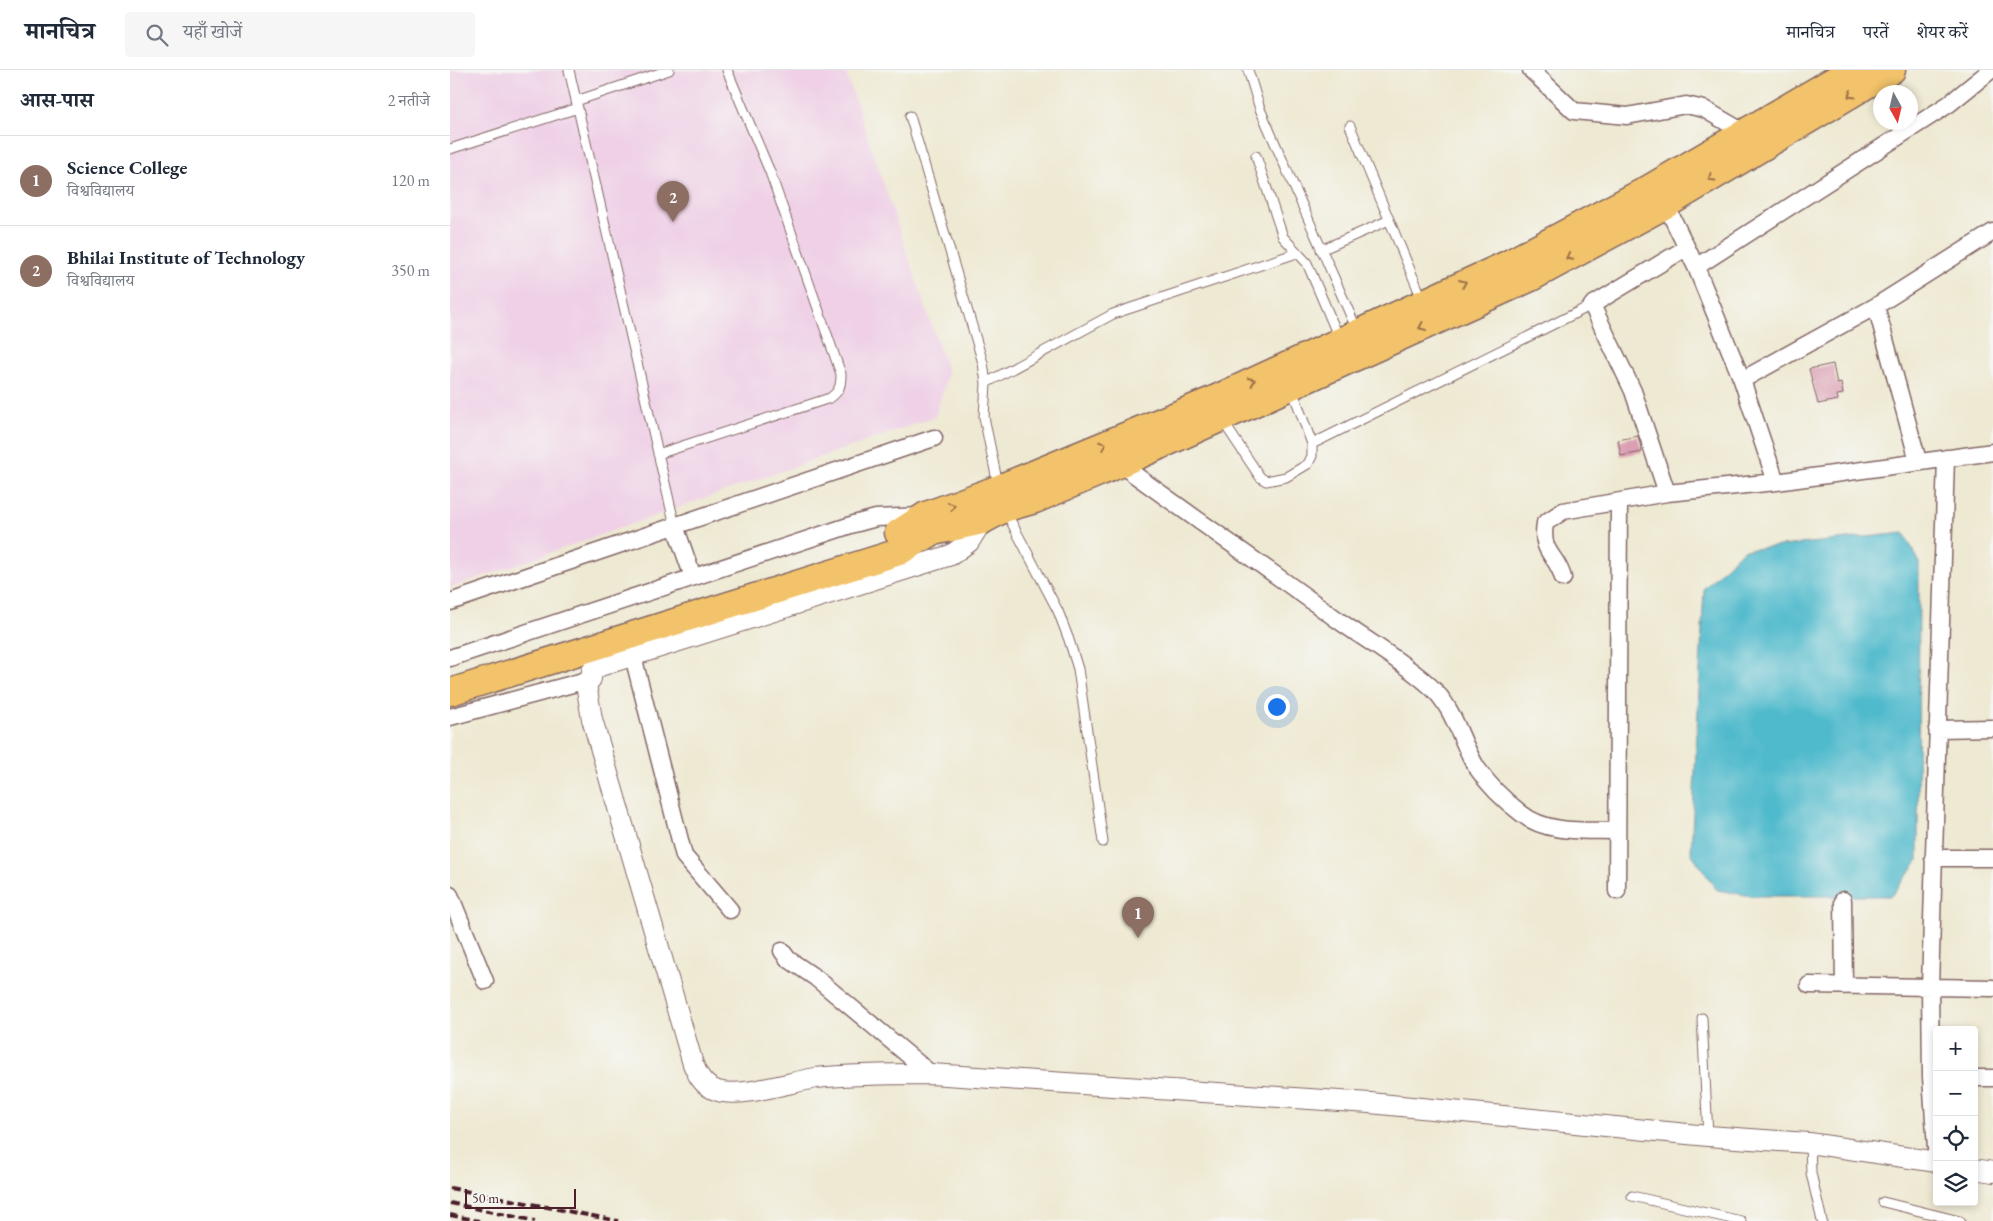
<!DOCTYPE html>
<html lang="hi">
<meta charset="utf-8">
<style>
:root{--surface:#fff;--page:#f6f6f7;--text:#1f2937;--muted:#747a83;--line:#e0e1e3;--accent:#1a73e8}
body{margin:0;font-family:"EB Garamond","Noto Serif Devanagari",serif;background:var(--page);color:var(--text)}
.controls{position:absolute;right:15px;bottom:15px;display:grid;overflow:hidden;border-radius:5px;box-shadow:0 2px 8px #0003}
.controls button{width:45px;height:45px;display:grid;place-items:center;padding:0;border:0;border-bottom:1px solid var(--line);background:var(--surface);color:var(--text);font:25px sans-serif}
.compass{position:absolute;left:1423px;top:15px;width:45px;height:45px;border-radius:50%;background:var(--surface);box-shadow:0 2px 8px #0003;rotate:172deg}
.scale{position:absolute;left:15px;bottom:12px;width:111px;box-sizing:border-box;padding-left:5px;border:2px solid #4a1f2b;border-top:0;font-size:14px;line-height:18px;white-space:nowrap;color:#4a1f2b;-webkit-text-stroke:4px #f6f6f2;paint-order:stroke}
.you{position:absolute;left:826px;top:636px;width:18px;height:18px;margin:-12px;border:4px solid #fff;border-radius:50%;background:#1a73e8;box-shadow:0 0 0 8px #1a73e833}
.badge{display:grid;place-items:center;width:32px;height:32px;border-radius:50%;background:var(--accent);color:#fff;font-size:16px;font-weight:700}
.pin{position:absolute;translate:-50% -41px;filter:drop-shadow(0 1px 2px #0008)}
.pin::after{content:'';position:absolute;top:26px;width:18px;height:15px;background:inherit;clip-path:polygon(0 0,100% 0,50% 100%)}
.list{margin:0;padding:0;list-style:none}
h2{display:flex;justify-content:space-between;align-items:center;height:65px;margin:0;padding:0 20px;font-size:21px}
h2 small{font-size:16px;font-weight:400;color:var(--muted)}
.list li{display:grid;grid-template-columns:32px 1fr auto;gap:15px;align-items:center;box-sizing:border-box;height:90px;padding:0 20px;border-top:1px solid var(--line)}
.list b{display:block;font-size:19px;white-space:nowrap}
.list p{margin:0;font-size:16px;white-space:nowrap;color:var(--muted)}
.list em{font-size:16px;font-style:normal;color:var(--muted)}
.icon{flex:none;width:28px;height:28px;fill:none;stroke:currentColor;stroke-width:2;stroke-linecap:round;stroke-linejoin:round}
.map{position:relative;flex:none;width:1543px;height:1151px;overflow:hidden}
header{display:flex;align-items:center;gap:30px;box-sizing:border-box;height:70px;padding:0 25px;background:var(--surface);border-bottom:1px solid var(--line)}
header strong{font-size:24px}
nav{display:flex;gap:28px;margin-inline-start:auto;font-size:18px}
.search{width:350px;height:45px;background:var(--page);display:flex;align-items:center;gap:12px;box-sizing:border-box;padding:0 18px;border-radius:5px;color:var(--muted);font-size:19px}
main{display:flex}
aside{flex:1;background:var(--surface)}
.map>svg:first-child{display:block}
.built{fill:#efd0e6}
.water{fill:#50bacc;stroke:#4d6c7c}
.building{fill:#db9eb3}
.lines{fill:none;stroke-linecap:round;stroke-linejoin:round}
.service-casing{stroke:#836665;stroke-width:11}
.minor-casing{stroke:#836665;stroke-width:19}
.tertiary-casing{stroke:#836665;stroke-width:22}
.primary-casing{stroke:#836665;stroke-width:29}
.service{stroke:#fff;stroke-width:9}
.minor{stroke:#fff;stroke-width:16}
.tertiary{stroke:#fff;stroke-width:20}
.primary{stroke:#f2c36a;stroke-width:26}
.rail{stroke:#4a1f2b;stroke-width:4;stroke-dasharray:8 4;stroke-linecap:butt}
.oneway{stroke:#9e714a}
</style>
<header>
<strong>मानचित्र</strong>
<div class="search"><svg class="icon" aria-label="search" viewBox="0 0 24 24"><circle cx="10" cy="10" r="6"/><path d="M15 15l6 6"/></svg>यहाँ खोजें</div>
<nav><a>मानचित्र</a><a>परतें</a><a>शेयर करें</a></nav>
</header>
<main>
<aside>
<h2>आस-पास<small>2 नतीजे</small></h2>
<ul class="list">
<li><span class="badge" style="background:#8d6e63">1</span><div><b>Science College</b><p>विश्वविद्यालय</p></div><em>120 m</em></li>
<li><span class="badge" style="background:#8d6e63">2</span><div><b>Bhilai Institute of Technology</b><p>विश्वविद्यालय</p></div><em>350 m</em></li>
</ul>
</aside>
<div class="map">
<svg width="1543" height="1151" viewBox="0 0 1543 1151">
<rect width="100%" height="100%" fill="#f6f6f2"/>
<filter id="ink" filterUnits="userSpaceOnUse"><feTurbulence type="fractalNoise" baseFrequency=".02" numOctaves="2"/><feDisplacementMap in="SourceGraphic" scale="10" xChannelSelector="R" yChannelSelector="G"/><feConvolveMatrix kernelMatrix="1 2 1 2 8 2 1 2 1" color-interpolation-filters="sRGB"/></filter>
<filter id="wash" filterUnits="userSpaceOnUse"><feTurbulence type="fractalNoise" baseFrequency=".0096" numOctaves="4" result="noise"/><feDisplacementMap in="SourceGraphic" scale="20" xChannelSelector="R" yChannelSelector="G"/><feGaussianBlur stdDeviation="1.12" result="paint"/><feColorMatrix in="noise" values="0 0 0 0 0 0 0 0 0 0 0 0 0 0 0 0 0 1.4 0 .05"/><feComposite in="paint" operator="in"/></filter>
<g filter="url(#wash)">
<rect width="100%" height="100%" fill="#eee9d2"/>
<!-- built -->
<path class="built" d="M0,0H395L498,303L485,347L0,518Z"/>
<!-- water -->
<path class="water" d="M1454,463L1469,491L1468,791L1441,826H1301L1267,820L1241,783L1254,518L1293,480Z"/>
<g id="blocks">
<!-- building -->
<path class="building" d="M1383,294L1387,314L1391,313L1393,324L1387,325L1388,330L1368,334L1359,299Z
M1188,366L1192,382L1171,386L1168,370Z"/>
</g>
</g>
<g filter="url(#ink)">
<use href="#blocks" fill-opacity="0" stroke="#836665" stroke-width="1"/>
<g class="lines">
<defs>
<path id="service" d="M119,0L225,456
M798,0L810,39L907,260
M126,31L219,0
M460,46L533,293L536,313L534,347L548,415
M900,56L973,231
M0,79L128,38
M806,86L833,167L857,193L889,268
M871,180L937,151
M536,313L663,244L847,183
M772,350L810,407L816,411L836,407L858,394L862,386V374L842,319
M862,374L1142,235
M208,384L380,328C390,321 391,315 391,304L320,102L277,0
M555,440L608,541L619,570L628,599L653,772
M1252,948L1258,1066
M1360,1073L1361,1103L1372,1151
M1182,1126L1291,1151
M1433,1132L1510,1151"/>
<path id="minor" d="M1081,0L1124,41L1177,46L1236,35L1254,39L1295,63
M1216,135L1246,197L1499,34L1541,0
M1246,197L1292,310L1326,412
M1426,236L1468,391
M1292,310L1426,236L1543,162
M670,394C741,446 814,496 885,548C917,571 951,590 980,616C1005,638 1010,671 1027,698C1039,716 1055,731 1072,744C1097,764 1136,760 1167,761
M1217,423L1183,321L1142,235L1236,178
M225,456L243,507
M1113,508C1107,484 1090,484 1095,453L1113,441L1217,423L1326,412L1543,382
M0,532L484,368
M183,586L234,786L280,840
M0,588L404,454L426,448L472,446
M0,647L141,609
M1487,659L1543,658
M1483,788H1543
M1167,821L1169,432
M0,825L35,911
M1393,830L1394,916
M332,881L338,889L366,908L481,1004
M1359,915L1543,918
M1524,1008H1543
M1487,1092L1481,1007L1480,917L1496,388"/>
<path id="tertiary" d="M532,451L519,472L501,485L150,596L142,601L141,609L136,614L142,649L243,994C248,1006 254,1017 268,1021C291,1028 340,1012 366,1008C404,1004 443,1004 481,1004L920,1033L1258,1066L1359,1073L1487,1092
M1524,1099L1543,1102"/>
<path id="primary" d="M448,463L476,445L549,418L762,330L1057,194L1196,120L1401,0
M0,622L449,482L483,462L532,451L554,439L585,430L670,394L1081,208L1216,135L1442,0"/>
</defs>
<!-- service casing -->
<use href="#service" class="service-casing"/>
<!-- minor casing -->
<use href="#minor" class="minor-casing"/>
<!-- tertiary casing -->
<use href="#tertiary" class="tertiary-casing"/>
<!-- primary casing -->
<use href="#primary" class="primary-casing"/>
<!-- service -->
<use href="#service" class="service"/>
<!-- minor -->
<use href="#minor" class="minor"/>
<!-- tertiary -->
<use href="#tertiary" class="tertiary"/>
<!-- primary -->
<use href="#primary" class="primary"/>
<!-- rail -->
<path class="rail" d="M0,1118L168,1151
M0,1133L85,1151
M0,1145L29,1151"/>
</g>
<!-- one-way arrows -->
<defs><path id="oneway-chevron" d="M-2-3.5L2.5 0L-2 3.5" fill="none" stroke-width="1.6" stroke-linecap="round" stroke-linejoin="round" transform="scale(1.25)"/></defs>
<g class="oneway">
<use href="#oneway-chevron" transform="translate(1401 25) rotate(150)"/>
<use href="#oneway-chevron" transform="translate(1261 108) rotate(148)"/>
<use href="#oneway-chevron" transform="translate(1119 187) rotate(152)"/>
<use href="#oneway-chevron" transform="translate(1013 213) rotate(-24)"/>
<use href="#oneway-chevron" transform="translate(972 257) rotate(156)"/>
<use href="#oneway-chevron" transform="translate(802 311) rotate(-25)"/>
<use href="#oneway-chevron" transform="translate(653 375) rotate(-21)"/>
<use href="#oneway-chevron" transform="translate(502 436) rotate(-21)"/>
</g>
</g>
</svg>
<div class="controls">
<button>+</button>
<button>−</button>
<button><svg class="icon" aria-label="locate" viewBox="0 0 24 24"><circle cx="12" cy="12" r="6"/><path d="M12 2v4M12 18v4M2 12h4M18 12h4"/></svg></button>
<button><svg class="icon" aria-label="layers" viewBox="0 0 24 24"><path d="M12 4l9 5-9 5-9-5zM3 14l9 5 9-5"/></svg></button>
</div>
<svg class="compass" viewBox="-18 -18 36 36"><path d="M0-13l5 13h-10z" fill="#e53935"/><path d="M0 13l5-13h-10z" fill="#747a83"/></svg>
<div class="scale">50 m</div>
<div class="you"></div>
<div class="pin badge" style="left:688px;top:868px;background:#8d6e63">1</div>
<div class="pin badge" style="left:223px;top:152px;background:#8d6e63">2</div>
</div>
</main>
